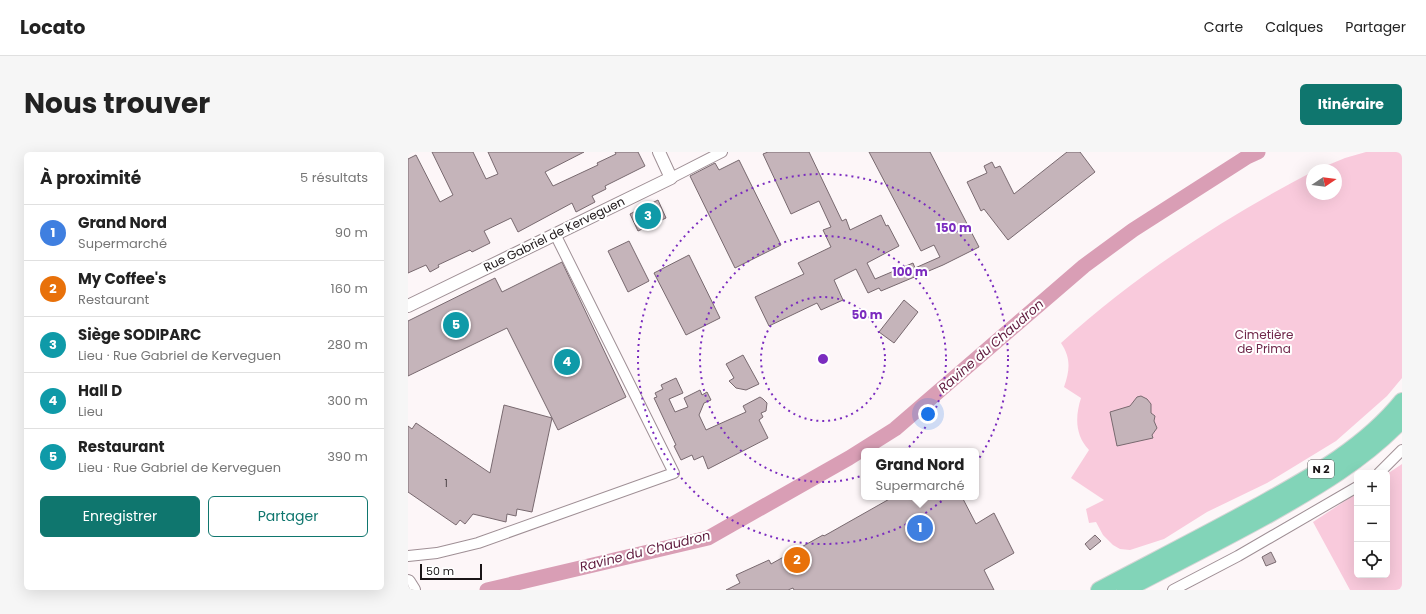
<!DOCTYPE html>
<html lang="fr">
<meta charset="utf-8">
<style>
:root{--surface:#fff;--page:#f6f6f6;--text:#222;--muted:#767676;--line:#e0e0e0;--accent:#0f766e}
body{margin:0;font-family:Poppins,sans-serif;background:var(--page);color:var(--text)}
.controls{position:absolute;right:12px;bottom:12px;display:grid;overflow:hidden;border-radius:6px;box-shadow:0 4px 16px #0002}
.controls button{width:36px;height:36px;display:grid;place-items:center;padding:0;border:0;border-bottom:1px solid var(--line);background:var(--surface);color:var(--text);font:20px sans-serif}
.compass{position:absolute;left:898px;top:12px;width:36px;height:36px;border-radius:50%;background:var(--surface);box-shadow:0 4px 16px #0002;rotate:77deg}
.scale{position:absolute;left:12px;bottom:10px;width:62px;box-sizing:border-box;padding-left:4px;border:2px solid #1b1517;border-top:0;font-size:11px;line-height:14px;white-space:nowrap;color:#1b1517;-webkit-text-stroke:3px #fff;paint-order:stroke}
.you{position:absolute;left:520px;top:262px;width:14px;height:14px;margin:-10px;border:3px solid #fff;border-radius:50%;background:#1a73e8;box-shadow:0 0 0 6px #1a73e833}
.badge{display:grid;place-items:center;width:26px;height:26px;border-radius:50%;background:var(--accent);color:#fff;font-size:13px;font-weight:700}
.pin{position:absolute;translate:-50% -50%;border:2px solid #fff;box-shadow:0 1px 4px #0006}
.popup{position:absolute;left:453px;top:296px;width:118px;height:52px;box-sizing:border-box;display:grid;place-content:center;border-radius:6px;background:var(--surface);filter:drop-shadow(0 1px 3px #0005);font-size:13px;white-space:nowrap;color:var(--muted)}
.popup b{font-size:15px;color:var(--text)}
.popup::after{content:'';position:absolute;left:50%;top:100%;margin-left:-8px;border:8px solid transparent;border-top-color:var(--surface)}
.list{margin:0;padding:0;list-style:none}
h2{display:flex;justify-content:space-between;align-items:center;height:52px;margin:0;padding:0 16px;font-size:17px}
h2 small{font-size:13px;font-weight:400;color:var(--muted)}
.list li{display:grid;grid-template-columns:26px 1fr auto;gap:12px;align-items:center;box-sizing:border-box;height:56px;padding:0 16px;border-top:1px solid var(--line)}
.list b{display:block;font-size:15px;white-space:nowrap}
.list p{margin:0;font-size:13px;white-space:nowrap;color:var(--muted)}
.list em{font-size:13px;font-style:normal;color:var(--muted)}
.actions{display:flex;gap:8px;padding:12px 16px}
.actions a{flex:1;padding:9px 0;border:1px solid var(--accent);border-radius:6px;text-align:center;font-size:14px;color:var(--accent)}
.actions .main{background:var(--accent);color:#fff}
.icon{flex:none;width:22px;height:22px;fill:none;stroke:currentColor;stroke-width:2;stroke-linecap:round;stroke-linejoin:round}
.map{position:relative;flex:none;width:994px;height:438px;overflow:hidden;border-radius:6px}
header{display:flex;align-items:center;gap:24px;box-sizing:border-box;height:56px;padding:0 20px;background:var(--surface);border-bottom:1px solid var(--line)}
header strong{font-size:19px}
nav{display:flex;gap:22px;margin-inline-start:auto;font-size:14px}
.intro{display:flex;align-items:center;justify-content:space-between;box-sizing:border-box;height:96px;padding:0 24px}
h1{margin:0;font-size:28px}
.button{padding:10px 18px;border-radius:6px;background:var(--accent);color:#fff;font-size:14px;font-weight:700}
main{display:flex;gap:24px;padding:0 24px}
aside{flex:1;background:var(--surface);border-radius:6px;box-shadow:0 4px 16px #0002}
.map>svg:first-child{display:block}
.green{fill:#f9cadc}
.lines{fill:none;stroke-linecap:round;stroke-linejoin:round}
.river{stroke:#d99eb5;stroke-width:15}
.building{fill:#c5b4ba;stroke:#78696f}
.minor-casing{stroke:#9f8f95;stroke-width:12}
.tertiary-casing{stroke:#9f8f95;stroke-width:14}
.secondary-casing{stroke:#9f8f95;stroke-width:16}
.trunk-casing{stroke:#d6d5d5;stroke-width:18}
.minor{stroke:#fff;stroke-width:10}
.tertiary{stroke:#fff;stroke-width:12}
.secondary{stroke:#fff;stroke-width:14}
.trunk{stroke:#82d4b8;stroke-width:16}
.ring{fill:none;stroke:#7b2cbf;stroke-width:2;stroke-dasharray:2 4}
.labels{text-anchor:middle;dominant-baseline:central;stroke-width:4;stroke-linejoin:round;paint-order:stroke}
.number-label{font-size:10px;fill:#463d40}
.shield{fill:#fff;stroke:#5f5b5d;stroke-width:1}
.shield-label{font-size:11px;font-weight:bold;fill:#1b1517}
.street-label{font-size:12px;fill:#1b1517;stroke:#fff}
.park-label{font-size:12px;fill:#70294b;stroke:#fff}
.water-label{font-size:13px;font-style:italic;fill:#5f1a3d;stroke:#fff}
.centre{fill:#7b2cbf;stroke:#fff;stroke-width:2}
.ring-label{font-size:12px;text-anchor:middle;font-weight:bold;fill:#7b2cbf;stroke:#fff;stroke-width:4;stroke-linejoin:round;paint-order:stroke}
</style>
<header>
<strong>Locato</strong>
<nav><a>Carte</a><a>Calques</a><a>Partager</a></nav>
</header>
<div class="intro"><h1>Nous trouver</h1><a class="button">Itinéraire</a></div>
<main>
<aside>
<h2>À proximité<small>5 résultats</small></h2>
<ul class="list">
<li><span class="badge" style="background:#3f7fe0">1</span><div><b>Grand Nord</b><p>Supermarché</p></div><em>90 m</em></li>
<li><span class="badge" style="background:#e8710a">2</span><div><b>My Coffee's</b><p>Restaurant</p></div><em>160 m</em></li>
<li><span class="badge" style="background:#0f9aa8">3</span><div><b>Siège SODIPARC</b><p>Lieu · Rue Gabriel de Kerveguen</p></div><em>280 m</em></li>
<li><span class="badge" style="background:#0f9aa8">4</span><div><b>Hall D</b><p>Lieu</p></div><em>300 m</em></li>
<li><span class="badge" style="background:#0f9aa8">5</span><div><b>Restaurant</b><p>Lieu · Rue Gabriel de Kerveguen</p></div><em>390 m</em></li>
</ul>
<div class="actions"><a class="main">Enregistrer</a><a>Partager</a></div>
</aside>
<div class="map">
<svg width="994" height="438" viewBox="0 0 994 438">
<rect width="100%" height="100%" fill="#fdf6f8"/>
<!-- green -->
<path class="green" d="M958,0H994V226L979,244L928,289L859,331L799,360L756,387L722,398L712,397L705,393L695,383L688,370L681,371L678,357L696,348L663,326L681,298C667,283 667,265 673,246L656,235C662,218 663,206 653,191C728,123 814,67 904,20V42H928V18H908L937,6Z
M994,312V438H942L905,370L949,341V423H979V322Z"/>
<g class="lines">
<!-- river -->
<path class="river" d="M79,438L300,386L441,306L487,277L676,114L725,78L839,5L850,0"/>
</g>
<!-- building -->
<path class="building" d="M24,0H65L78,27L90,22L80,0H176L137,20L145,34L190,13L189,11L208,2L207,0H230L237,14L197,34L198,37L184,44L187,50L168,60L164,51L110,80L103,66L76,79L82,91L64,100L62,98L30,113L31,115L22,120L18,113L0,121V7L8,3L32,50L45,43Z
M360,0H401L434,69L438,67L442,78L473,63L478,74L480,73L491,94L459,111L467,127L505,111L507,116L532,105L526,93L513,99L461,0H522L571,95L535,113L473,139L471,136L460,141L448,117L426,128L435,148L413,158L409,151L361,174L347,145L396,122L390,111L423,95L415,78L423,75L411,49L383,62L355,2Z
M659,0H672L687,20L600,88L576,57L573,59L559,30L579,21L576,14L584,10L587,16L592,14L606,42Z
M331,8L373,93L327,116L282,24L307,11L311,18Z
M250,48L258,66L230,79L222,62Z
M221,89L241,129L220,140L200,99Z
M281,103L312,166L278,183L246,121Z
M154,110L218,245L150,278L99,176L0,224V169L87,126L94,140Z
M496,148L510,160L486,191L471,180Z
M335,203L351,232L338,238L328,236L321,229L326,226L318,212Z
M268,226L275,241L261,247L267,260L280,255L276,246L292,238L294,243L299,240L303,248L296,251L291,263L298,278L338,260L335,254L352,245L355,247L359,251L358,259L353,261L355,265L351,268L360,286L300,317L295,304L286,308L284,303L273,308L266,294L268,293L246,246L249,245L247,241L255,237L253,233Z
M733,244L739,247L743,252V261L747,264L746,269L749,276L744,283L745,286L709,294L702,260L722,254L729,245Z
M96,253L144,266L124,360L109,357L108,364L99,362L98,370L65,362L57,372L52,368L48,373L0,340V274L4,277L8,271L82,321Z
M485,345H554L568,372L586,361L606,401L576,418L586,438H386L385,436L380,438H318L332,431L328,423L361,408L363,412L415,383L416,384Z
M687,383L693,389L682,398L677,392Z
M863,400L868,410L858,414L854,405Z"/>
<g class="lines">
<defs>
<path id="minor" d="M263,26L314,0
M971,321L994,298
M0,404L29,401L70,391L266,321L147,82
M765,438L830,404L949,335"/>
<path id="tertiary" d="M0,154L263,26L251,0"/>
<path id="secondary" d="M0,430L5,438"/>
<path id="trunk" d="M691,438C744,410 797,383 850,354C902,325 956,296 994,249
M717,438C765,413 813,389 860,363C908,336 956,308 994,268"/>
</defs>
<!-- minor casing -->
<use href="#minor" class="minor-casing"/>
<!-- tertiary casing -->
<use href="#tertiary" class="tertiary-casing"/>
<!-- secondary casing -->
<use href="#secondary" class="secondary-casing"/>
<!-- trunk casing -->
<use href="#trunk" class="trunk-casing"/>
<!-- minor -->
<use href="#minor" class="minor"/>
<!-- tertiary -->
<use href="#tertiary" class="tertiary"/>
<!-- secondary -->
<use href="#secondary" class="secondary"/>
<!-- trunk -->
<use href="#trunk" class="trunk"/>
</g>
<!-- distance rings -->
<g class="ring">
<circle cx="415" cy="207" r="62"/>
<circle cx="415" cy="207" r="123"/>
<circle cx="415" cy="207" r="185"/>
</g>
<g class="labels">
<!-- number labels -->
<g class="number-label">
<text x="38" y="331">1</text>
</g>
<!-- shield labels -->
<rect class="shield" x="900" y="308" width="26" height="18" rx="3"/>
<g class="shield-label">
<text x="913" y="317">N 2</text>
</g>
<!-- street labels -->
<g class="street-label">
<text transform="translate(146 82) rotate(-26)">Rue Gabriel de Kerveguen</text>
</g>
<!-- park labels -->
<g class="park-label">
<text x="856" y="182">Cimetière<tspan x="856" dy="14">de Prima</tspan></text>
</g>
<!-- water labels -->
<g class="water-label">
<text transform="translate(583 194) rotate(-41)">Ravine du Chaudron</text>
<text transform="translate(237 399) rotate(-14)">Ravine du Chaudron</text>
</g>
</g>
<circle cx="415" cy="207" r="6" class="centre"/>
<g class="ring-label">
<text x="546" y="80">150 m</text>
<text x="502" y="124">100 m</text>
<text x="459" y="167">50 m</text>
</g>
</svg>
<div class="controls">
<button>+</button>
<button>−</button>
<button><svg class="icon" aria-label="locate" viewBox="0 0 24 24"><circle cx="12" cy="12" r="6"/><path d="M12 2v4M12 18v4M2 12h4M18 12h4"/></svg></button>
</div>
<svg class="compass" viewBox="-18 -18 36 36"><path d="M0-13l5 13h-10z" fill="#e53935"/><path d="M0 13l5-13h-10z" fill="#767676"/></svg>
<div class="scale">50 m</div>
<div class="you"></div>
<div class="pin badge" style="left:512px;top:376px;background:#3f7fe0">1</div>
<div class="popup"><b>Grand Nord</b>Supermarché</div>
<div class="pin badge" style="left:389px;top:408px;background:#e8710a">2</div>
<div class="pin badge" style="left:240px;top:64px;background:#0f9aa8">3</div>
<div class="pin badge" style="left:159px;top:210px;background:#0f9aa8">4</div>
<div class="pin badge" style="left:48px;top:173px;background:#0f9aa8">5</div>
</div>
</main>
